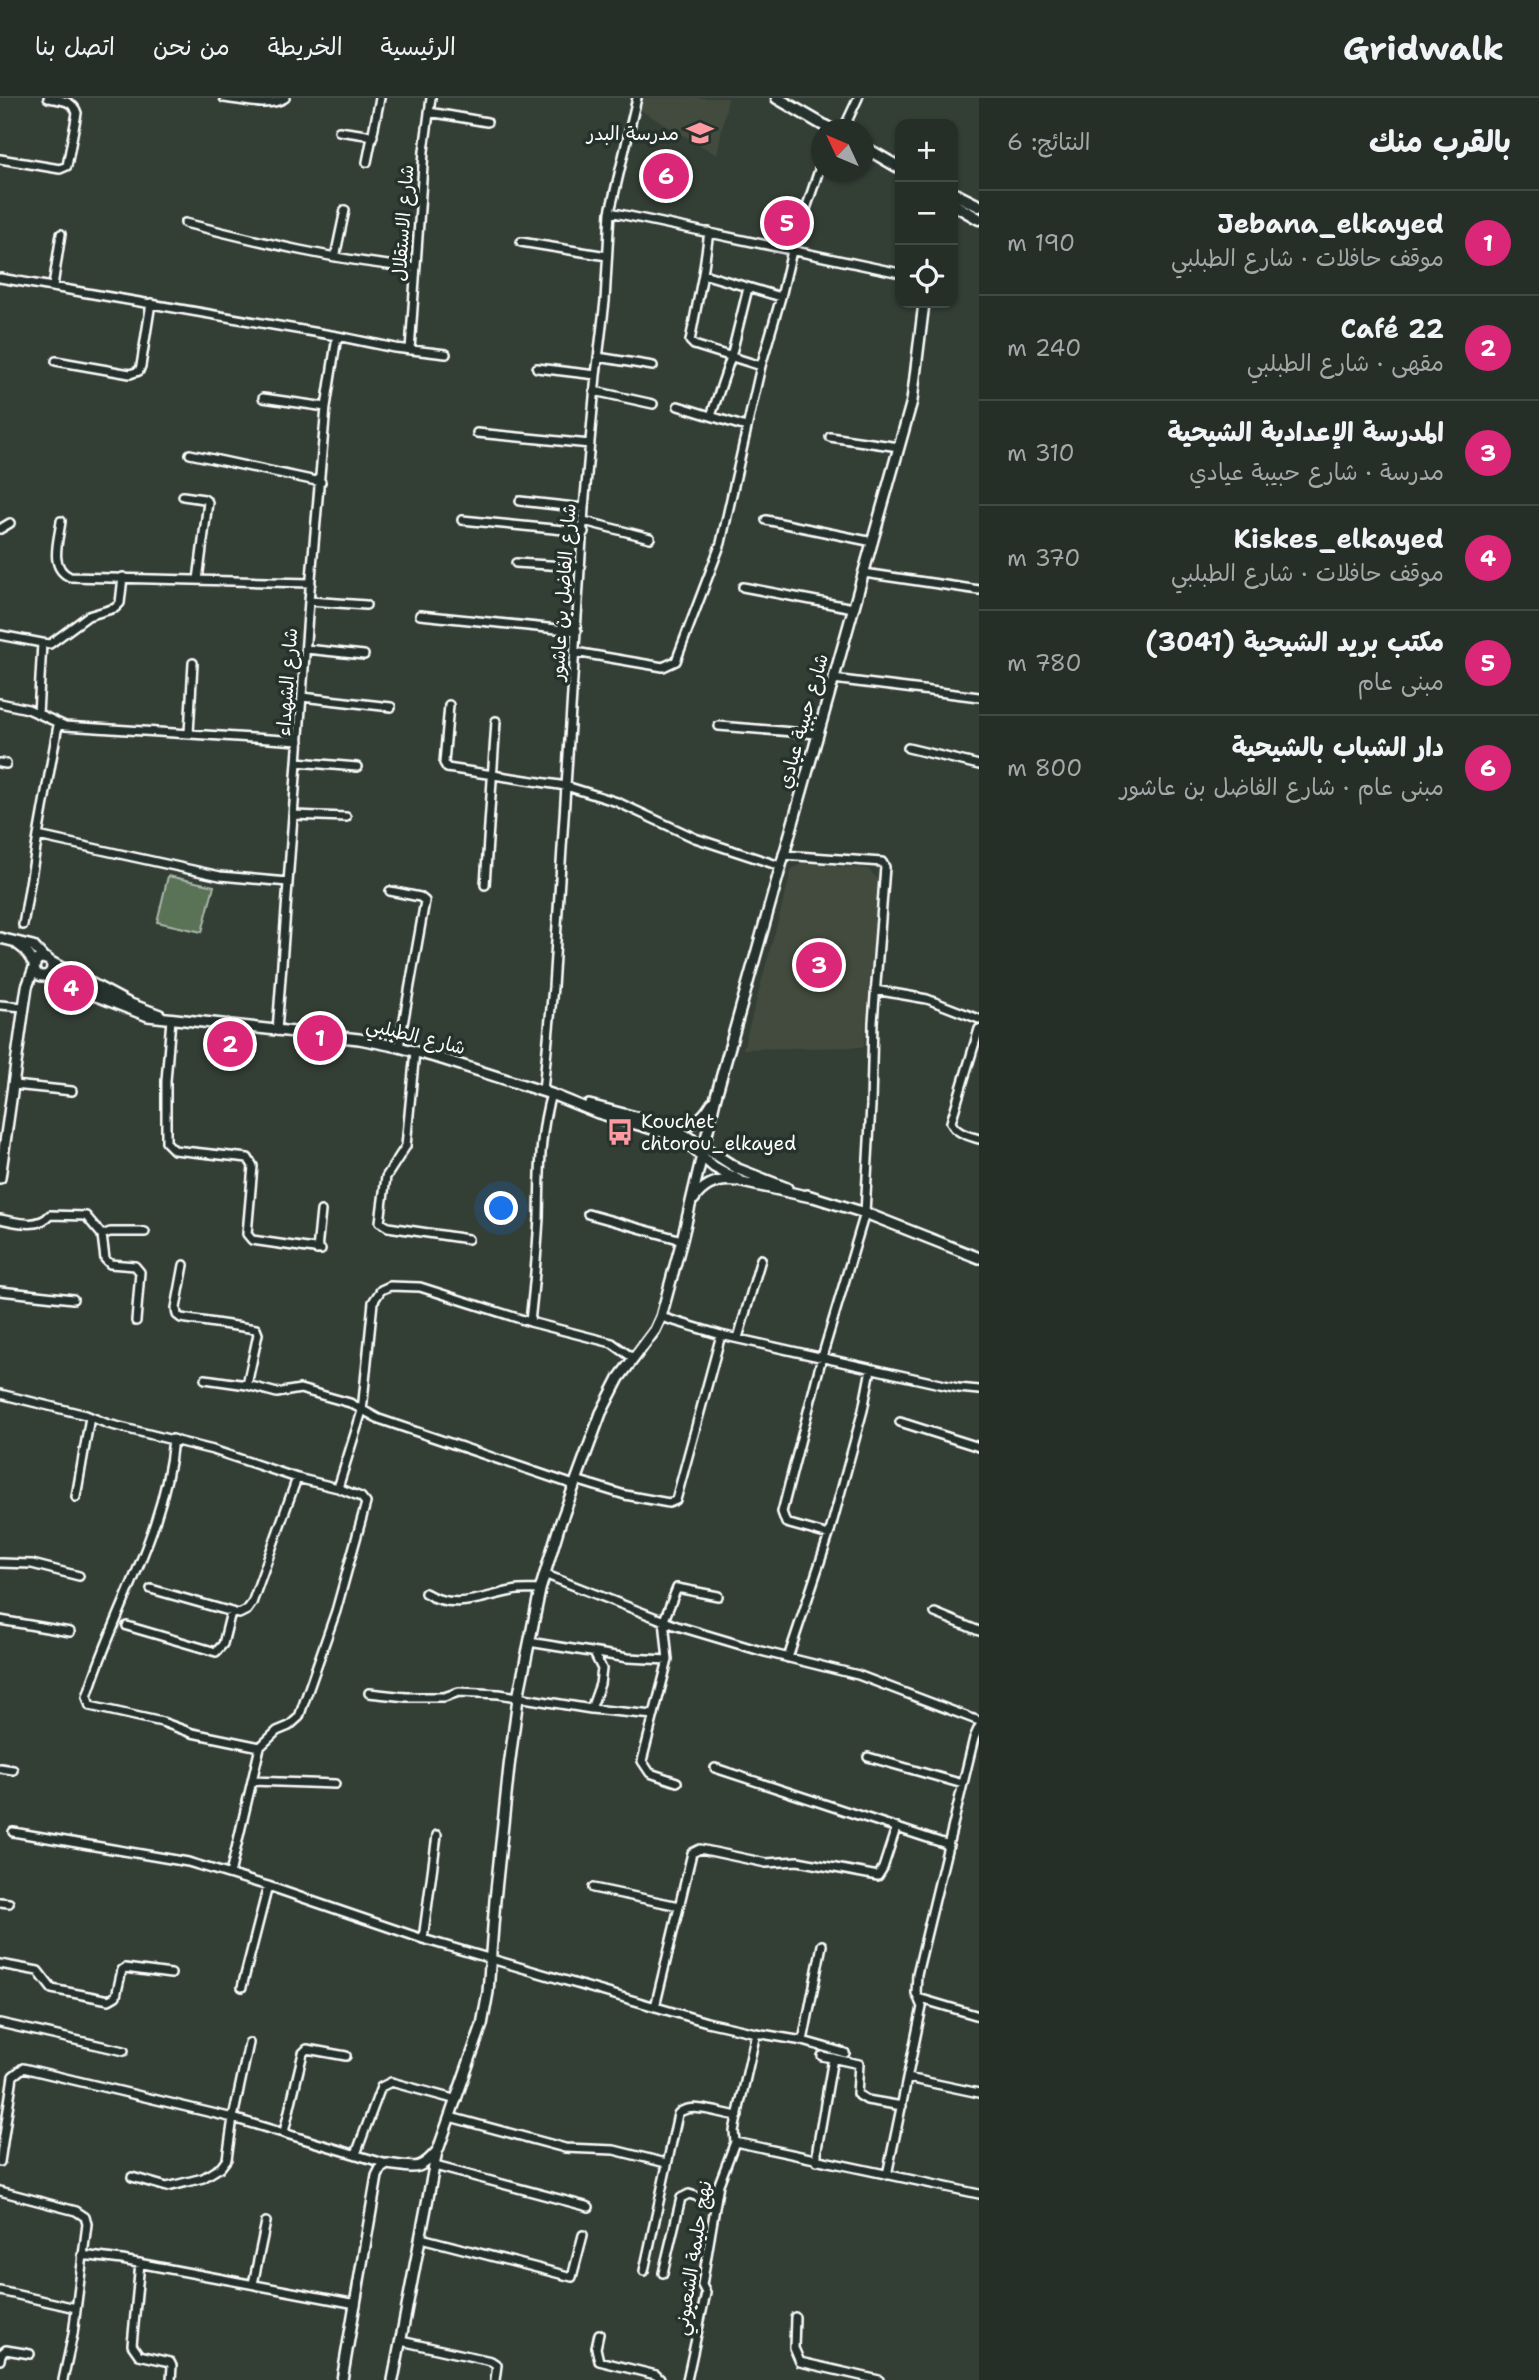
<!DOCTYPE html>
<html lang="ar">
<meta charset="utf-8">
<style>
:root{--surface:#262e28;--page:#2e3630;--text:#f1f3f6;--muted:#a4a8a8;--line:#424a45;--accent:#db2777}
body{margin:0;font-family:"Shantell Sans","Playpen Sans Arabic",sans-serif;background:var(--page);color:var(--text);direction:rtl}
.controls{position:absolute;right:21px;top:21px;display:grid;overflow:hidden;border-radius:14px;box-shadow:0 2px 5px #0004}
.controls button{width:63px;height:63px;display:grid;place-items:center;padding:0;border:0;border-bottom:2px solid var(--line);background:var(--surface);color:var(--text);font:35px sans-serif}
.compass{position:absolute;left:811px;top:21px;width:63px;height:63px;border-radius:50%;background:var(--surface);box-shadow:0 2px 5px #0004;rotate:314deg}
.you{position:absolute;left:502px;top:1111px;width:24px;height:24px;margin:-18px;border:5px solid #fff;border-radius:50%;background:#1a73e8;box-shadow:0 0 0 10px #1a73e833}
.badge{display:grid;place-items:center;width:46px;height:46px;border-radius:50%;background:var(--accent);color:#fff;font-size:23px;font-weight:700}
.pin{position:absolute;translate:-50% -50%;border:4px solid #fff;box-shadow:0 2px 7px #0006}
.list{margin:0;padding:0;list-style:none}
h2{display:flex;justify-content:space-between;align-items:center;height:91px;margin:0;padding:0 28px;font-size:30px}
h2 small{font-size:23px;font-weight:400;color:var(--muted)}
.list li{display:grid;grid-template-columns:46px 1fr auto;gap:21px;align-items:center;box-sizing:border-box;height:105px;padding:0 28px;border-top:2px solid var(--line)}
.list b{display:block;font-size:26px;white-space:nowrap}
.list p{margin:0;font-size:23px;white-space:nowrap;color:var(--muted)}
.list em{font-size:23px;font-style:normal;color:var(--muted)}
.icon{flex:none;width:38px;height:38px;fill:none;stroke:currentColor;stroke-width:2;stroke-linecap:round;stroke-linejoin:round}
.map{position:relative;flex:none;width:979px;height:2282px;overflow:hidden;direction:ltr}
header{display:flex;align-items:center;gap:42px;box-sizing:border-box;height:98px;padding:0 35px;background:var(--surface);border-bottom:2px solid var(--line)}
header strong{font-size:33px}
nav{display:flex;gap:38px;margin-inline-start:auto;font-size:24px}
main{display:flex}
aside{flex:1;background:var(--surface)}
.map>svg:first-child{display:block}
.built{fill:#434b3e}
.garden{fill:#5a7257;stroke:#acb8ab;stroke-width:2}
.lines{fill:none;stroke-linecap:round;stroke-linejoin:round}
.minor-casing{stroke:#fff;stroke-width:12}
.tertiary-casing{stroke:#fff;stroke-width:14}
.secondary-casing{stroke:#fff;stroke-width:15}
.minor{stroke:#26332d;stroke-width:7}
.tertiary{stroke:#26332d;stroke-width:9}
.secondary{stroke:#26332d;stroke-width:10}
.labels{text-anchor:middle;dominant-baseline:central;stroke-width:7;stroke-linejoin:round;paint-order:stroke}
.poi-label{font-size:19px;fill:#fff;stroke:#26332d;text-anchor:end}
.street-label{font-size:19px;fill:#fff;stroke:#26332d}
</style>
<header>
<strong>Gridwalk</strong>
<nav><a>الرئيسية</a><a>الخريطة</a><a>من نحن</a><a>اتصل بنا</a></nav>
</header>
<main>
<aside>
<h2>بالقرب منك<small>النتائج: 6</small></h2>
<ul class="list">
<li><span class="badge">1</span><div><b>Jebana_elkayed</b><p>موقف حافلات · شارع الطبلبي</p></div><em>190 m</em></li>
<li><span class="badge">2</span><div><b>Café 22</b><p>مقهى · شارع الطبلبي</p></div><em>240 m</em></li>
<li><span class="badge">3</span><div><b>المدرسة الإعدادية الشيحية</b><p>مدرسة · شارع حبيبة عيادي</p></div><em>310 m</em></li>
<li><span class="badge">4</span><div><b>Kiskes_elkayed</b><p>موقف حافلات · شارع الطبلبي</p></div><em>370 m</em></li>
<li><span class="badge">5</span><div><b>مكتب بريد الشيحية (3041)</b><p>مبنى عام</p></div><em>780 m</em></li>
<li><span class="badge">6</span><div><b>دار الشباب بالشيحية</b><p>مبنى عام · شارع الفاضل بن عاشور</p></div><em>800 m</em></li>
</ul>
</aside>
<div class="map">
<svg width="979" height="2282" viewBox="0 0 979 2282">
<rect width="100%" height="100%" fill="#333e35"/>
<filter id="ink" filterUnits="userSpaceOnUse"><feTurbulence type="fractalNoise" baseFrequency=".0143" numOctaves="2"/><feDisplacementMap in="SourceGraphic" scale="14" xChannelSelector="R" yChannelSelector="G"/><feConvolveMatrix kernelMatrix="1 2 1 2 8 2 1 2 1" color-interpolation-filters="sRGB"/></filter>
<g filter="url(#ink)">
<!-- built -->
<path class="built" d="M643,0H728L717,57L640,12Z
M803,765L868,771L878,781L864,949L743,951L792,771Z"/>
<!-- garden -->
<path class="garden" d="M168,778L214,788L202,834L157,824Z"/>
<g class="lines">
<defs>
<path id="minor" d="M224,0C242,2 269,10 285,0
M429,14L487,24
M843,32L858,0
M339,33L373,38
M0,61L60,71L67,68L77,15C73,2 60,2 48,0
M367,64L380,0
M610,114L900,175
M185,125C261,144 337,163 416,170
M709,134L703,176L690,243L694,247L761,268
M521,144L607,158
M335,159L345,112
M703,176L781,199
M0,180L337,238L395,250L446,256
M53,188L61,136
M410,252L424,53L431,0
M598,259L653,268
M56,263L130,276L139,273L141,268L151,205
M537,270L596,277
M594,293L653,306
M263,300L326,309
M678,308L746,329
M711,318L731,259L748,190
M477,335L590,346
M830,339L899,349
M190,356L321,384
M183,398L204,401L208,404L198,482
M520,403L584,410
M462,422L584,434
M766,422L873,444
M61,423C59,442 48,469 70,479L311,485
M584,423L650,440
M0,431L10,425
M516,465L581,469
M864,475L979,492
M743,489L853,510
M309,503L366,507
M420,517L577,533
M0,537L42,545
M306,551L364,557
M575,554L663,569L676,563L721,445L761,268L781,199L792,153L822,63
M833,581L979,599
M302,599L391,609
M0,605L28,611L65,628L299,643
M449,607L444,665L447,670L566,688L617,704L695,740L780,768
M38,616L42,545L50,546L88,518L115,510L120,505L123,479
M58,627L38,738L220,778L288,784
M719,628L817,636
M189,635L193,565
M908,650L979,667
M297,664L357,669
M0,665L6,666
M293,717L346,719
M783,757L882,764L885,769L873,924L871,1007L865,1115L822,1259L782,1414L786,1425L829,1437
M485,787L496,623
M390,793L420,799L425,803L399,949
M23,827L38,738
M875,892L927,901L979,921
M0,907L24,909
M171,921L166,983V1044L174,1052L248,1060L253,1068L247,1136L252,1142L321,1152
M979,931L951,1024C955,1035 969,1038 979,1041
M277,933L309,503L326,309L337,238
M415,953L406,1048L386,1079L380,1124L388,1129L468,1141
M14,987L72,993
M543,993L553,889L584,410L596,277L605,203L610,114L637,0
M588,1116L682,1142
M0,1121C16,1124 38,1131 50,1117L86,1118L102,1137L105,1161L110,1166L135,1168L140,1174L136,1223
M102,1137L110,1134H145
M317,1152L321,1113
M184,1167L176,1210L177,1217L181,1220L256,1231L258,1236L247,1287
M0,1193L73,1201
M661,1219L721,1237L958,1290L979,1292
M530,1224C534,1189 537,1155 539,1120C540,1078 539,1036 551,996
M738,1240L761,1161
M205,1281L247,1287L277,1295L300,1291L350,1305L379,1321L574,1387
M0,1296L86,1317L108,1326L213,1352L297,1380L338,1390L361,1399L366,1405L336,1513L299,1619L289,1628L277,1633L260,1649L230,1776
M900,1324L979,1349
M173,1341C165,1434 114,1512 87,1599L90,1608L162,1624L192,1635L260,1649
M576,1382L625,1397L669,1405L676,1402L721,1237
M338,1390L362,1313L373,1204L381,1192L390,1188L420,1189L530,1224L612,1245L633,1260
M76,1399L90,1319
M0,1465L32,1466L79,1478
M544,1476L677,1528L761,1553L858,1577L979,1623
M151,1491L239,1516L247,1512L252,1505L297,1380
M425,1495C455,1513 481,1499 512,1493C521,1491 530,1492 540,1492
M935,1515L979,1533
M0,1522L70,1534
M127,1528L216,1554L223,1546L231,1514
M529,1544L628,1560L668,1562
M788,1560L829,1437L863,1312L871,1271
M369,1595L406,1599H444L459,1594L499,1596L591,1611L654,1617
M591,1611L600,1586L602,1571L594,1555
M868,1659L963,1686
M0,1670L13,1672
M715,1670L949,1747
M252,1683L335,1686
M677,1684L650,1675L642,1663L668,1562L664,1522L677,1490L718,1498
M13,1734L188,1764L268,1788L423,1841L707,1924L756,1935L734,2033L735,2044L719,2086L702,2187L706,2195L687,2282
M593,1790L679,1808
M0,1804L9,1805
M423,1841L437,1737
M0,1866L38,1873L52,1891L109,1902L116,1898L122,1872L125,1870L171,1876
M242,1889L268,1788
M918,1900L979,1918
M655,1909L692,1755L700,1751L766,1765L798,1763L878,1778L883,1770L896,1730
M0,1925L124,1953
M756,1935L803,1943L845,1955
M803,1943L822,1847
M822,1958L859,1966L857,1996L867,2002L902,2008
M908,1980L979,1995
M450,2019L565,2050L614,2052L666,2065
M284,2034L303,1955L307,1951L346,1958
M735,2044L979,2096
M356,2056L381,1989L391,1984L457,2002
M817,2063V2051L833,1960
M0,2064L13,1978L23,1970L233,2020L387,2066
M435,2068L589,2109
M887,2077L922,1909L916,1895L917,1876L974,1640L979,1629
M132,2079L167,2089L203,2080L221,2069L227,2061L233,2020L249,1945
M0,2093L76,2113L85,2119L87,2126L73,2236L63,2282
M421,2140L572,2179L583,2137
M82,2157L122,2162L356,2206
M140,2165L132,2247L139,2257L170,2264L172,2268L171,2282
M644,2173L678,2016C690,2003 722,2016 738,2018
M663,2175L681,2100L689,2096L715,2104
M253,2186L266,2124
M0,2193L76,2210
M795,2219L794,2250L800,2264L879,2282
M599,2236L596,2250L599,2263L656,2277L661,2282
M401,2243L491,2263L497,2267L495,2282
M0,2262L1,2256L6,2252L30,2256"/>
<path id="tertiary" d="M0,840L33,848L45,861
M16,845L25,852L35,867
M34 869a9 9 0 1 1 18 0a9 9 0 1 1-18 0Z
M49,863L128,905L160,917
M45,878L148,918L359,941L399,949L445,962L551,996L598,1015L666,1035L690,1048L714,1069L742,1084L811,1099
M589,1007L671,1028L738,1071L787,1090
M673,1027C692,1029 702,1022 712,1005
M0,1080L24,909L27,889L34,870
M807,1097L865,1115L979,1160
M694,1101C704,1086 718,1081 736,1083
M342,2282L377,2078L381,2070L387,2066C414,2069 419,2075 438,2052L482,1927L488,1894L495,1802L509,1669L518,1600L540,1492L559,1429L601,1315L619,1280L655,1232L661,1219L682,1142L716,998L912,303L924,205
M393,2282L437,2053"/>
<path id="secondary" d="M777,0L832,32
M864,49L900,70
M953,95L979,108
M953,106L979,121"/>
</defs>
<!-- minor casing -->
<use href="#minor" class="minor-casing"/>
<!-- tertiary casing -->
<use href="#tertiary" class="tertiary-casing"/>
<!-- secondary casing -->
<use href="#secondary" class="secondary-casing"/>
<!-- minor -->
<use href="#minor" class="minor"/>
<!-- tertiary -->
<use href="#tertiary" class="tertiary"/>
<!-- secondary -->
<use href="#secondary" class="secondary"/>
</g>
</g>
<!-- icons -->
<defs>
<symbol id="school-bare" viewBox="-9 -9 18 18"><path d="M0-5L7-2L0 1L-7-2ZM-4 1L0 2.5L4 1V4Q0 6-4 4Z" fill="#ff9aa2" stroke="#26332d" stroke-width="2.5" paint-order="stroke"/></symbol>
<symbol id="bus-bare" viewBox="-9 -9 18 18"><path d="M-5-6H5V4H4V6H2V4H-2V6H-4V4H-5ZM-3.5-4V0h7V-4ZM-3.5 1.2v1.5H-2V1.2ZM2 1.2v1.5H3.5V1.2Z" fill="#ff9aa2" stroke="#26332d" stroke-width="2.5" paint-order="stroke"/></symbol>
</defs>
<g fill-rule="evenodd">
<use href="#school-bare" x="681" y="16" width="38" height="38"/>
<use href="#bus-bare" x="601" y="1015" width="38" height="38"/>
</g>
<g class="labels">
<!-- poi labels -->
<g class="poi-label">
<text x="679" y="35">مدرسة البدر</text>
<text x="641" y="1023" text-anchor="start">Kouchet<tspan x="641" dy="22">chtorou_elkayed</tspan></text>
</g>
<!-- street labels -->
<g class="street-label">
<text transform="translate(403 125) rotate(-86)">شارع الاستقلال</text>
<text transform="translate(563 494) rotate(-86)">شارع الفاضل بن عاشور</text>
<text transform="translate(287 584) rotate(-86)">شارع الشهداء</text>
<text transform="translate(803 623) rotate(-74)">شارع حبيبة عيادي</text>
<text transform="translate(416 938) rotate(14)">شارع الطبلبي</text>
<text transform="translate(693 2160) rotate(-81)">نهج حليمة الشعبوني</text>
</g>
</g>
</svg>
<div class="controls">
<button>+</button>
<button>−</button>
<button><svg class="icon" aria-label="locate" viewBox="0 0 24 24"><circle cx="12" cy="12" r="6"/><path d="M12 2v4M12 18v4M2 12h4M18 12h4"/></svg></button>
</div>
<svg class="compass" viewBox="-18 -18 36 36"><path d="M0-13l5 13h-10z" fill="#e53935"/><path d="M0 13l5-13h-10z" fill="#a4a8a8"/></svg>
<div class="you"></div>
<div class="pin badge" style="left:320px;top:940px">1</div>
<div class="pin badge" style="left:230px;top:946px">2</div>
<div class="pin badge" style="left:819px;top:867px">3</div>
<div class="pin badge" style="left:71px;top:890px">4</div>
<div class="pin badge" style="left:787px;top:125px">5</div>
<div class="pin badge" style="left:666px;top:78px">6</div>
</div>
</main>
